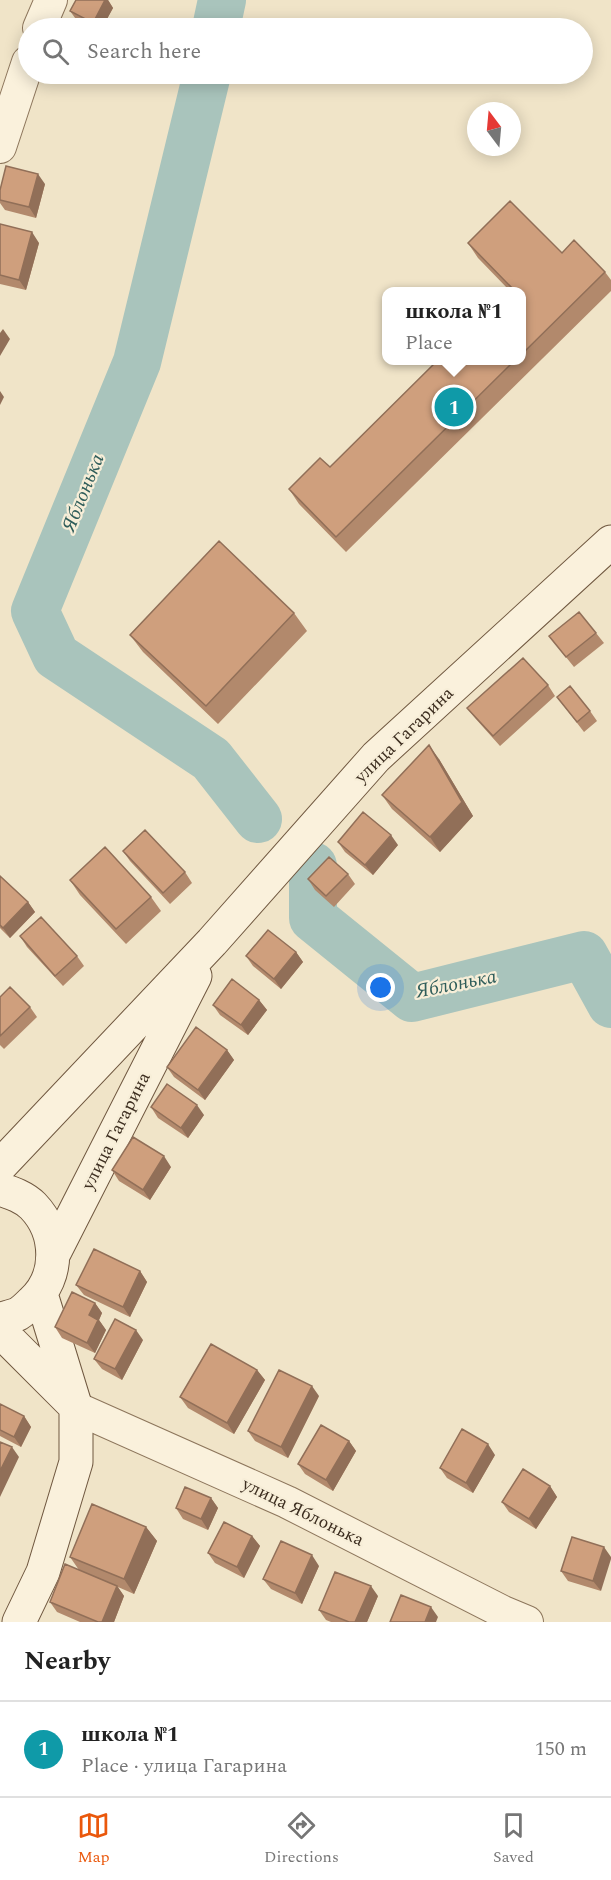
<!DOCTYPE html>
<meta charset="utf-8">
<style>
:root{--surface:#fff;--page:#f6f6f6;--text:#222;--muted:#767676;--line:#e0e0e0;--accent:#ea580c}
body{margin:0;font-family:Spectral,serif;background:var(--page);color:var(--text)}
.compass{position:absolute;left:467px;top:102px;width:54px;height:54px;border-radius:50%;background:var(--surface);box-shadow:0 3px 15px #0003;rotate:344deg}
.you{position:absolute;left:381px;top:988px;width:21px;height:21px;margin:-15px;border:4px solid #fff;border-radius:50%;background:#1a73e8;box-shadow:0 0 0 9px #1a73e833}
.badge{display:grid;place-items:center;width:39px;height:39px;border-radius:50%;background:var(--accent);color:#fff;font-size:20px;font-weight:700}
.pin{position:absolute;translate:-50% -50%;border:3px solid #fff;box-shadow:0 2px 6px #0006}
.popup{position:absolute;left:382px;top:287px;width:144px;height:78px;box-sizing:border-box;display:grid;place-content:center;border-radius:12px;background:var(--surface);filter:drop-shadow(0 2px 4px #0005);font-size:20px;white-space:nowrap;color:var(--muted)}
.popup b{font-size:22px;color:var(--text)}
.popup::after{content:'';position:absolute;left:50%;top:100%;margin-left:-12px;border:12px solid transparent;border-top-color:var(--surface)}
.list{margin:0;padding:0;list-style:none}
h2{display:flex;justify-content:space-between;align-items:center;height:78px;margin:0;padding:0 24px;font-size:26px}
h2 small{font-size:20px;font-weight:400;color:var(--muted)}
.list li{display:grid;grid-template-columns:39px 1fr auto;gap:18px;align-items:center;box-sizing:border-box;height:96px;padding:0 24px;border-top:2px solid var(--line)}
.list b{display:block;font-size:22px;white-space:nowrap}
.list p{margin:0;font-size:20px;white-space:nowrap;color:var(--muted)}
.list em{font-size:20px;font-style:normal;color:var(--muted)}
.icon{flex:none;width:33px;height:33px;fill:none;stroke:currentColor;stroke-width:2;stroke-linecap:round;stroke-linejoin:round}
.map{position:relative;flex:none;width:611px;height:1622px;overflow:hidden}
.search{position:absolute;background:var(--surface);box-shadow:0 3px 15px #0003;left:18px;right:18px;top:18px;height:66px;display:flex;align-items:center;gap:15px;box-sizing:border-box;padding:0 21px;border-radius:33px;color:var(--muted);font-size:22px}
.sheet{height:174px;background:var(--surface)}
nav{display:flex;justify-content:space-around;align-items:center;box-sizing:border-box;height:84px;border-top:2px solid var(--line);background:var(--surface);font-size:16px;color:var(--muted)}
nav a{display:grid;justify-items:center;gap:3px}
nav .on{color:var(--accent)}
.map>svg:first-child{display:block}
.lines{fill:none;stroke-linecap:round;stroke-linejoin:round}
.river{stroke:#a9c4bc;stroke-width:48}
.street-casing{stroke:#8d765c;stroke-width:34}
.secondary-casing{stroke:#6f573f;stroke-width:35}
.street{stroke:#faf1dc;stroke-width:32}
.secondary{stroke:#faf1dc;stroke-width:33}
.wall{fill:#b2896c}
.shaded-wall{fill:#916f58}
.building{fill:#cf9f7d;stroke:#916f58;stroke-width:1.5}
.labels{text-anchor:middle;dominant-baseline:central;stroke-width:4.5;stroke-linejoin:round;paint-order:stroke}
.street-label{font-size:18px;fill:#3d2e20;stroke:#f7eed8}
.water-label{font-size:20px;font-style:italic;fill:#2f5d5a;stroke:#f7eed8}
</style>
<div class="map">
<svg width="611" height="1622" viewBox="0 0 611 1622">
<rect width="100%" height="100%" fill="#f0e4c8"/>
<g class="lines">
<!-- river -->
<path class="river" d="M216,28L222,0
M207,74L137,362L35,611L56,656L211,759L258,819
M313,866V918L412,998L584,955L611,1004"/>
<defs>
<path id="street" d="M39,28L51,0
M0,147L28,62
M76,1408L287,1502L503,1612L527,1622"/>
<path id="secondary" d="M0,1166L212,942L376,757L611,542
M0,1189C12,1193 24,1197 33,1206C59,1233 60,1277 32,1302C28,1306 23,1311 18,1314C12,1316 6,1318 0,1319
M53,1255L195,976
M0,1331L73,1404
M19,1622L43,1572L76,1462V1408L41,1294"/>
</defs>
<!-- street casing -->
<use href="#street" class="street-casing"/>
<!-- secondary casing -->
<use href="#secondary" class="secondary-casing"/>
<!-- street -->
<use href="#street" class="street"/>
<!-- secondary -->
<use href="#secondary" class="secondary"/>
</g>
<!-- wall -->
<path class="wall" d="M76,0H108L113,8L102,28H91L78,22L70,11Z
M45,184L36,218L5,210L0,203V190Z
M0,224L39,243L26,290L0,284Z
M468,243L562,253L605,272L611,280V291L346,552L299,504L289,489L330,467L438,360H522V291L509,290L478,258Z
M294,613L307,631L218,724L143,652L130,635Z
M596,633L604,643L574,667L549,636Z
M548,685L555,696L500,746L475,718L467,708Z
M557,697L590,711L597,721L584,732Z
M439,759L473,816L440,852L392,809L382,795Z
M338,842L398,845L373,875L345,852Z
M123,851L185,872L192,883L170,904L130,861Z
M348,874L355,884L334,907L315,890L308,879Z
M0,876L28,902L35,912L10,938L0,928Z
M70,880L151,897L161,911L126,944L80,895Z
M20,936L77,956L84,966L63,986L27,947Z
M296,952L303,962L281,989L253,966L246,956Z
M0,997L30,1007L37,1017L4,1049L0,1045Z
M259,1000L267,1010L248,1035L220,1015L213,1005Z
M227,1050L234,1060L205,1100L174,1077L167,1067Z
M151,1107L204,1115L188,1138L158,1118Z
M171,1167L150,1200L119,1181L112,1170Z
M140,1271L147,1282L130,1317L84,1295L76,1285Z
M95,1303L102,1313L99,1320L106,1330L95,1353L62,1338L55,1327Z
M143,1340L122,1380L102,1369L94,1359Z
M257,1370L265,1380L234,1434L188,1408L180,1397Z
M319,1396L288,1458L255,1441L248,1431Z
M0,1404L24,1416L31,1427L21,1447L0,1436Z
M349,1441L356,1451L333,1491L305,1474L298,1464Z
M495,1455L473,1493L447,1478L440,1468Z
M550,1486L557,1497L536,1529L509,1512L502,1502Z
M211,1498L218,1508L208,1530L183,1519L176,1508Z
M146,1527L157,1541L134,1594L118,1587L124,1596L114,1622H80L57,1612L50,1602L79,1570L70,1557Z
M252,1536L260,1546L244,1578L215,1563L208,1553Z
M572,1537L601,1591L568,1581L561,1571Z
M319,1566L302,1604L271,1589L263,1579Z
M378,1596L367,1622H331L326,1620L319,1610Z"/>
<!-- shaded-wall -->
<path class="shaded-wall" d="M105,0H108L113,8L102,28H97L93,23Z
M38,174L45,184L36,218L29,207Z
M32,232L39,243L26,290L19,280Z
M3,329L10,339L0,356V333Z
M0,391L4,397L0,405Z
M429,745L439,759L473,816L440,852L430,837Z
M391,835L398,845L373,875L365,865Z
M28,902L35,912L10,938L3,928Z
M296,952L303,962L281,989L274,979Z
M259,1000L267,1010L248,1035L241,1025Z
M227,1050L234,1060L205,1100L198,1090Z
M197,1105L204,1115L188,1138L181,1128Z
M164,1156L171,1167L150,1200L143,1190Z
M140,1271L147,1282L130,1317L123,1307Z
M95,1303L102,1313L99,1320L106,1330L95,1353L87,1343L89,1315Z
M136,1330L143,1340L122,1380L115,1369Z
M257,1370L265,1380L234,1434L227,1423Z
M312,1386L319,1396L288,1458L281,1447Z
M24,1416L31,1427L21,1447L14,1437Z
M349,1441L356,1451L333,1491L326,1480Z
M488,1444L495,1455L473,1493L466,1483Z
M12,1447L19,1457L0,1497V1471Z
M550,1486L557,1497L536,1529L529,1519Z
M211,1498L218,1508L208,1530L201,1519Z
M146,1527L157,1541L134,1594L124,1579Z
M252,1536L260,1546L244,1578L237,1567Z
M604,1547L611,1557V1559L601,1591L593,1581Z
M312,1555L319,1566L302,1604L295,1593Z
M117,1586L124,1596L114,1622H102Z
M371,1586L378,1596L367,1622H355Z
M431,1607L438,1617L436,1622H425Z"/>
<!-- building -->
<path class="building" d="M76,0H105L93,23L70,11Z
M6,166L38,174L29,207L0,200V190Z
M510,201L562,253L574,240L605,272L522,354V291H508L512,288L468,243Z
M0,224L32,232L19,280L0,275Z
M438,360H515L336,537L289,489L320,458L330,467Z
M219,541L294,613L206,706L130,635Z
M579,612L596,633L566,657L549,636Z
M523,658L548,685L493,736L467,708Z
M570,686L590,711L577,722L557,697Z
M429,745L462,802L430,837L382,795Z
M363,812L391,835L365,865L338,842Z
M145,830L185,872L163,893L123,851Z
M105,847L151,897L116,929L70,880Z
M329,857L348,874L326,896L308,879Z
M0,876L28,902L3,928L0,925Z
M41,917L77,956L55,976L20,936Z
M268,930L296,952L274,979L246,956Z
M232,979L259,1000L241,1025L213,1005Z
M10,987L30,1007L0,1036V997Z
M196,1027L227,1050L198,1090L167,1067Z
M167,1084L197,1105L181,1128L151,1107Z
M133,1137L164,1156L143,1190L112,1170Z
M94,1249L140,1271L123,1307L76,1285Z
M72,1292L95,1303L89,1315L98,1320L87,1343L55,1327Z
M115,1319L136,1330L115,1369L94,1359Z
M211,1344L257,1370L227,1423L180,1397Z
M279,1370L312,1386L281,1447L248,1431Z
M0,1404L24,1416L14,1437L0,1430Z
M321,1425L349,1441L326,1480L298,1464Z
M462,1429L488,1444L466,1483L440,1468Z
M0,1442L12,1447L0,1471Z
M523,1469L550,1486L529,1519L502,1502Z
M185,1487L211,1498L201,1519L176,1508Z
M92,1504L146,1527L124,1579L70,1557Z
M224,1522L252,1536L237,1567L208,1553Z
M572,1537L604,1547L593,1581L561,1571Z
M281,1541L312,1555L295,1593L263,1579Z
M65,1564L117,1586L102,1622H98L50,1602Z
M335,1572L371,1586L355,1622H349L319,1610Z
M401,1595L431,1607L425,1622H390Z"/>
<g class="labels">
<!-- street labels -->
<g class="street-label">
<text transform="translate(404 735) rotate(-44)">улица Гагарина</text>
<text transform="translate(116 1131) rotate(-63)">улица Гагарина</text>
<text transform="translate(303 1512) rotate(26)">улица Яблонька</text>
</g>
<!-- water labels -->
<g class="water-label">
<text transform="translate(83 493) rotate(-68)">Яблонька</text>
<text transform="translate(456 984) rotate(-11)">Яблонька</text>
</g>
</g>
</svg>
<svg class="compass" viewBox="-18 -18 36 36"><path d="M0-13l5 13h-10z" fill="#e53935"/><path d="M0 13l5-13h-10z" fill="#767676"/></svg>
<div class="you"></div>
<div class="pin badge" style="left:454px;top:407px;background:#0f9aa8">1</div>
<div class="popup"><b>школа №1</b>Place</div>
<div class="search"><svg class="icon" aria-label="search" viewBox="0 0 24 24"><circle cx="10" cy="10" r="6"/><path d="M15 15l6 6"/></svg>Search here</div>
</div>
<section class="sheet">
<h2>Nearby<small></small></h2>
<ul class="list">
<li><span class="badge" style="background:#0f9aa8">1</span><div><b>школа №1</b><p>Place · улица Гагарина</p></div><em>150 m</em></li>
</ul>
</section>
<nav>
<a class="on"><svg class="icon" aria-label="map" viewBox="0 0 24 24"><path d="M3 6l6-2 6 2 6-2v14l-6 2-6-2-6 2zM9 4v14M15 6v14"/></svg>Map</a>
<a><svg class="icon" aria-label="directions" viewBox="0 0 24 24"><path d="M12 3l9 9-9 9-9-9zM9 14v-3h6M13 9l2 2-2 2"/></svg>Directions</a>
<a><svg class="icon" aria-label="saved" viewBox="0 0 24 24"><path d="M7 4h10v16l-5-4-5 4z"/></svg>Saved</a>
</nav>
